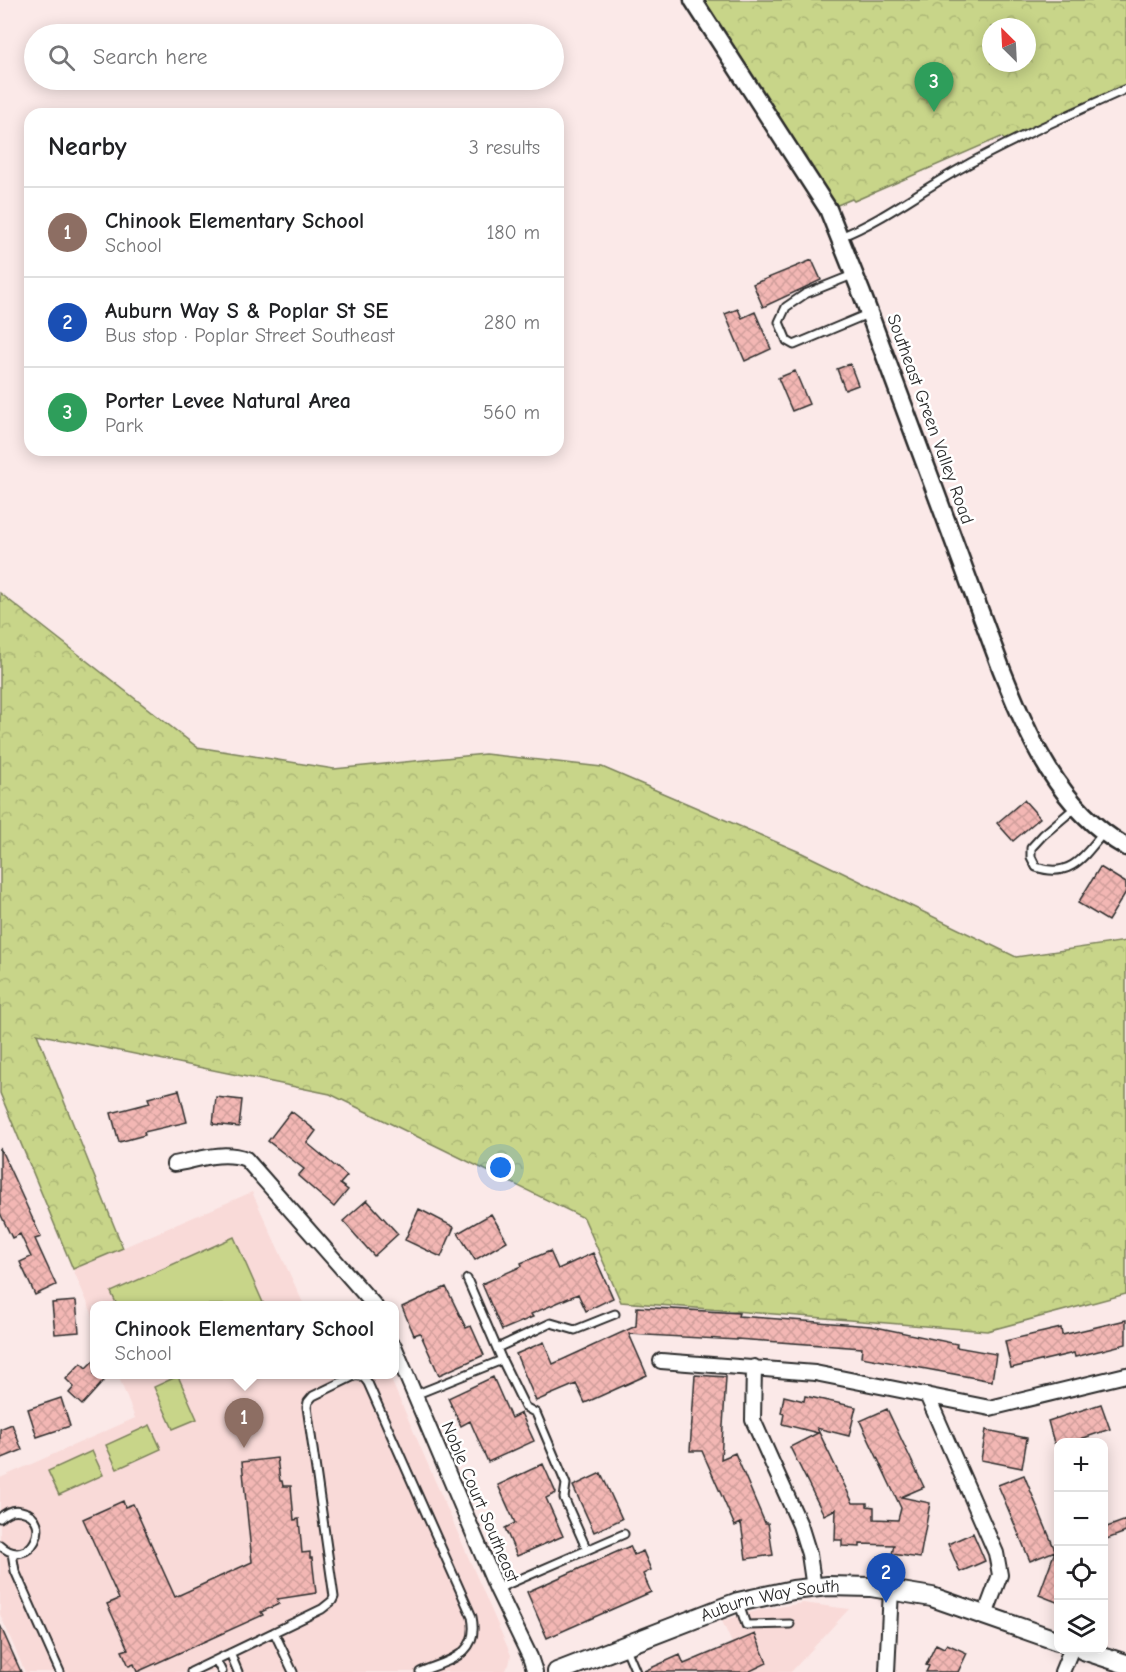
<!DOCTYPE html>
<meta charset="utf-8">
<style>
:root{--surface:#fff;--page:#f2f2f2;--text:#202124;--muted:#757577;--line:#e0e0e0;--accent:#1a73e8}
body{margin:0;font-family:"Comic Neue",sans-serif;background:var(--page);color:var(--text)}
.controls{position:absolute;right:18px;bottom:18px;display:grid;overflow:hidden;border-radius:12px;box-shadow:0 3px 15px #0003}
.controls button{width:54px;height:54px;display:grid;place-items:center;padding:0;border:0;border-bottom:2px solid var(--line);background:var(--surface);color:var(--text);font:30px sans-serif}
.compass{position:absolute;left:982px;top:18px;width:54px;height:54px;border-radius:50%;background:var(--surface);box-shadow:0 3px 15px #0003;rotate:336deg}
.you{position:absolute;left:501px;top:1168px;width:21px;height:21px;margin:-15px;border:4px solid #fff;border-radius:50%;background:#1a73e8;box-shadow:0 0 0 9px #1a73e833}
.badge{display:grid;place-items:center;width:39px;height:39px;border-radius:50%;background:var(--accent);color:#fff;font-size:20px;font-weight:700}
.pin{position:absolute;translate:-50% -50px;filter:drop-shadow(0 2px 3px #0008)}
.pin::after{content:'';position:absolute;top:32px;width:21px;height:18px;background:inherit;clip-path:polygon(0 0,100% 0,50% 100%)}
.popup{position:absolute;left:90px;top:1301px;width:309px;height:78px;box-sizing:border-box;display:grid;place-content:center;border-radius:12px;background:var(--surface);filter:drop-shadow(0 2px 4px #0005);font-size:20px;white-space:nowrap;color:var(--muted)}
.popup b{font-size:22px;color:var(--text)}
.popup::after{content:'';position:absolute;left:50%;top:100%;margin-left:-12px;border:12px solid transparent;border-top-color:var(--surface)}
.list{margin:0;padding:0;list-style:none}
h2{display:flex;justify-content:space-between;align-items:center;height:78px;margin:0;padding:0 24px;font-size:26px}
h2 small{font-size:20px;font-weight:400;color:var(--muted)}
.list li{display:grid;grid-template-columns:39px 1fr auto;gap:18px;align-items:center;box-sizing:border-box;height:90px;padding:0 24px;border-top:2px solid var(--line)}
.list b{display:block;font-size:22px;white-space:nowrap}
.list p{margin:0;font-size:20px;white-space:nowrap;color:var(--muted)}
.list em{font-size:20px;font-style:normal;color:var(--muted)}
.icon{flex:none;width:33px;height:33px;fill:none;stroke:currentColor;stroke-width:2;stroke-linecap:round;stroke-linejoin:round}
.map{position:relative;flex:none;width:1126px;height:1672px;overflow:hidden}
.search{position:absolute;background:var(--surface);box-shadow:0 3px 15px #0003;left:24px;top:24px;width:540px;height:66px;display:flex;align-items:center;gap:15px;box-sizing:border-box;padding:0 21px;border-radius:33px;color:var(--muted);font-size:22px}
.panel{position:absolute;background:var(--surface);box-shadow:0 3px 15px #0003;left:24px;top:108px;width:540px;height:348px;border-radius:18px}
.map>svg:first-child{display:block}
.built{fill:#f9dad8}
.forest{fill:url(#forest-crowns);stroke:#7a805a;stroke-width:1.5;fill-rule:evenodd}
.pitch{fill:#c8d589;stroke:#7a805a;stroke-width:1.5}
.building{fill:url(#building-cross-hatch);stroke:#2b2b2b;stroke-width:1.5}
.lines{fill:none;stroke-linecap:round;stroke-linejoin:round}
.service-casing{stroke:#2b2b2b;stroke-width:11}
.minor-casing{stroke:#2b2b2b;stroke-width:18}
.tertiary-casing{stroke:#2b2b2b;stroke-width:21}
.secondary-casing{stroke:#2b2b2b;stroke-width:22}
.service{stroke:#fff;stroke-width:7}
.minor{stroke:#fff;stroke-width:14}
.tertiary{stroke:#fff;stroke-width:16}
.secondary{stroke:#fff;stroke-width:18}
.labels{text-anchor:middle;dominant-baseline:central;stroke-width:5;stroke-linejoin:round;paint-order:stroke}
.street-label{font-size:18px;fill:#2b2b2b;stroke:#fff}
</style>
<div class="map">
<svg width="1126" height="1672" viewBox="0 0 1126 1672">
<defs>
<pattern id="forest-crowns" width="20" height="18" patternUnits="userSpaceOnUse" patternTransform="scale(1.5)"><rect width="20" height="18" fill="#c8d589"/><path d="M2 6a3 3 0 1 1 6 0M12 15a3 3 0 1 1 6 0" fill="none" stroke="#acb776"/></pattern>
<pattern id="building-cross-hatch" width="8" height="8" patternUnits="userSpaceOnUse" patternTransform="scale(1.5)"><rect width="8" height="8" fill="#f3b7b4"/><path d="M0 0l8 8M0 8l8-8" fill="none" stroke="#d09e9b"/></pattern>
</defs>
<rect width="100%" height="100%" fill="#fbe9e8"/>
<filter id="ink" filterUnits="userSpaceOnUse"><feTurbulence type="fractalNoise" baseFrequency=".0167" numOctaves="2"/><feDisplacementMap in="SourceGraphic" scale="12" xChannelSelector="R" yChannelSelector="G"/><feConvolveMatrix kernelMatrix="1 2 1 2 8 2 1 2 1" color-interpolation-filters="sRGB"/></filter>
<g filter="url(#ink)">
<!-- built -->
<path class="built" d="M252,1192L304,1305L94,1306V1318L73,1269Z
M118,1375H389L511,1655L509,1665L503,1672H25L0,1614V1478L135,1418Z
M803,1603L849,1609L791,1672H745L722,1621L759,1610Z"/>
<!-- forest -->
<path class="forest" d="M703,0H1126V87L1005,140L1001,137L854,201L852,199L835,206L763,90ZM991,27H1027V63H991Z
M0,593L197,747L334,769L485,754L602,767L802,853L1016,957L1126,941V1294L987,1331L621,1302L584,1218L330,1094L37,1034L123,1248L73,1269L0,1093Z"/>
<!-- pitch -->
<path class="pitch" d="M234,1237L264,1305H117L111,1292Z
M178,1376L197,1419L173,1429L154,1387Z
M150,1425L161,1449L117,1469L106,1445Z
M92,1451L103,1475L59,1495L48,1471Z"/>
<!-- building -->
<path class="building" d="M812,260L821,280L763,307L753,284Z
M738,309L742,318L755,312L771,349L745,361L725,314Z
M850,364L858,385L845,390L837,369Z
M795,371L809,404L792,411L778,378Z
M1024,800L1040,818L1013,841L997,823Z
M1100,867L1126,883V892L1108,921L1078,903Z
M179,1090L187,1122L144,1132L145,1135L119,1142L111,1113L150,1103L148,1098Z
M216,1097L242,1100L239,1127L213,1124Z
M291,1111L316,1131L307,1143L347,1176L340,1184L348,1190L334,1207L298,1176L304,1169L268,1141Z
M0,1148L41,1237L35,1239L56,1285L35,1295L20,1262L31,1257L20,1234L12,1238L0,1213Z
M367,1200L398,1234L374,1256L343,1221Z
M419,1209L454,1227L441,1257L405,1240Z
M491,1214L507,1241L475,1260L458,1233Z
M550,1251L558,1269L593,1253L613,1298L586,1311L578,1294L531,1314L533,1317L502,1330L482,1284L522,1266L521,1263Z
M446,1287L466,1328L471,1326L484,1355L439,1375L420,1333L414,1335L402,1307Z
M76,1301L79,1332L55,1334L52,1303Z
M637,1307L739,1313L738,1316L871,1326L957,1344L956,1347L996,1354L992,1381L861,1357L862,1348L737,1339V1340L629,1334L647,1375L585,1403L576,1384L536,1401L516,1354L544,1342L553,1364L636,1326Z
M1126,1320V1344L1075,1357L1074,1353L1011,1368L1005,1341L1061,1328L1062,1335Z
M94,1360V1374H110L82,1405L69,1393L74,1387L66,1379L81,1363L86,1368Z
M695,1375L726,1377L721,1459L735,1453L765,1523H768L773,1555L746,1559L741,1523L735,1526L702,1451H690Z
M493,1377L511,1418L521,1413L534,1441L488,1462L470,1421L461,1426L448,1398Z
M784,1396L804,1401L805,1396L856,1407L849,1436L817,1428L853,1503H867V1506L874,1507V1519L898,1520L901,1508L860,1421L887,1409L924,1487L901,1497L930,1503L920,1558L892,1554L894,1545L860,1544V1547L842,1546V1540H835L836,1509L824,1515L790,1447L818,1433L782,1424L784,1414L781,1413Z
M61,1398L70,1426L37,1437L28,1409Z
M1101,1404L1110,1429L1069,1443H1054L1048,1421Z
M12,1424L22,1450L0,1459V1429Z
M986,1430L1027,1438L1022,1468L981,1460Z
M277,1458L280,1481H282L283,1486H291L294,1520L299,1519L302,1553L310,1552V1558H312L316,1593L277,1599L279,1604L261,1612L263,1615L137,1672L134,1664L129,1666L122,1651L128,1649L107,1604L119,1599L83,1519L123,1501L125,1507L133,1504L175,1597L252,1562L242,1462Z
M543,1464L556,1493L546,1498L563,1536L517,1556L505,1528L515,1523L498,1485Z
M601,1473L622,1519L594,1532L573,1486Z
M1024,1475L1055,1550L1059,1545V1603L1039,1595L1055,1551L1030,1561L998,1485Z
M1126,1520V1532L1104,1540V1528Z
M973,1533L985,1561L960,1572L948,1544Z
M630,1546L634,1555L643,1551L651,1570L643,1574L651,1592L547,1638L527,1592Z
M0,1625L21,1672H0Z
M755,1634L767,1663L748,1672H642L680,1655L684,1664Z
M936,1644L944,1648L947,1644L967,1653L958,1672H926L929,1666L926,1665Z"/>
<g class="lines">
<defs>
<path id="service" d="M840,237C881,221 917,193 956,171C1010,140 1069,115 1126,89
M855,274L805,294L786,307L779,322L787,341L794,345L870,313
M1076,807L1043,835L1031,848V857L1036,867C1071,879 1084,856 1104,832
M467,1279L502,1360L525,1407L536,1413L566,1484L564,1498L587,1550L624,1534
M497,1348L551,1323L575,1330L615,1314
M415,1395L502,1360
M0,1518C6,1512 13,1509 21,1511C56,1518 30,1573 0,1545
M12,1553L15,1571L60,1672
M497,1589L587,1550
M739,1604L746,1625L790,1624
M274,1632L293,1672
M625,1646L636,1672
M230,1653L238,1672
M216,1660L222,1672
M191,1672L322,1609L332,1601L334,1597L307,1407L308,1402L313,1396L354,1376C361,1375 364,1377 368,1383L472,1617C480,1656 448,1660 420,1672"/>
<path id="minor" d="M174,1164C197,1160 223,1150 246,1159L375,1306
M394,1346L497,1589L530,1657L535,1672
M661,1361L815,1373L990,1408L1126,1375
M754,1367L753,1420L800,1525L809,1554L814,1588
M927,1395L996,1553L1000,1575L985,1615
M887,1672L891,1590
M1062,1672L1071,1650"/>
<path id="tertiary" d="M693,0L828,209L862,294L1001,668C1029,738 1058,808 1126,847"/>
<g id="secondary">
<path d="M1083,1650L1126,1664"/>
<path id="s1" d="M557,1672L738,1602L793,1590L828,1586L871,1587L932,1597L1058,1641"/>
</g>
</defs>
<!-- service casing -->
<use href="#service" class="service-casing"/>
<!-- minor casing -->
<use href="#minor" class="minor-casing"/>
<!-- tertiary casing -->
<use href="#tertiary" class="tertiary-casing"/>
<!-- secondary casing -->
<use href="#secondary" class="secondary-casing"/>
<!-- service -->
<use href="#service" class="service"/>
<!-- minor -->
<use href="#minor" class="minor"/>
<!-- tertiary -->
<use href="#tertiary" class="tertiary"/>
<!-- secondary -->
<use href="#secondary" class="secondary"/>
</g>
</g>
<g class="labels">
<!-- street labels -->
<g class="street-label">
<text transform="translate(930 419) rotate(70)">Southeast Green Valley Road</text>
<text transform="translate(480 1502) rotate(67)">Noble Court Southeast</text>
<text stroke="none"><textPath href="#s1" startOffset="226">Auburn Way South</textPath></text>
</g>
</g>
</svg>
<div class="controls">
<button>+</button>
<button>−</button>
<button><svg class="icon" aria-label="locate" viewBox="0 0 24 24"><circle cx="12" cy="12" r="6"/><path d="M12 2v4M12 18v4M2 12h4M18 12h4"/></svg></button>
<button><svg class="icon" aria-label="layers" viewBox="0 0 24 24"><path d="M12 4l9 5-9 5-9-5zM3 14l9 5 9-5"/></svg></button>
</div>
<svg class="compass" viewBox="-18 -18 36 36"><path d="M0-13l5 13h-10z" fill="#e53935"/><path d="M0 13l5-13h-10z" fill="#757577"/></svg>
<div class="you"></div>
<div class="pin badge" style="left:244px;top:1448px;background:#8d6e63">1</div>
<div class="popup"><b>Chinook Elementary School</b>School</div>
<div class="pin badge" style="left:886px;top:1603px;background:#1a4fb4">2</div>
<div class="pin badge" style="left:934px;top:112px;background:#2e9e5b">3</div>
<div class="search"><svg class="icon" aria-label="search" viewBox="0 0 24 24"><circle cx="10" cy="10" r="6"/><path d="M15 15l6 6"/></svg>Search here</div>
<section class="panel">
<h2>Nearby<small>3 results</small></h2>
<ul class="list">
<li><span class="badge" style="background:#8d6e63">1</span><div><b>Chinook Elementary School</b><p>School</p></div><em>180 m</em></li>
<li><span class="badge" style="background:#1a4fb4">2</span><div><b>Auburn Way S &amp; Poplar St SE</b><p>Bus stop · Poplar Street Southeast</p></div><em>280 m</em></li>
<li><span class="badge" style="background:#2e9e5b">3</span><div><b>Porter Levee Natural Area</b><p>Park</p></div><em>560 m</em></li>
</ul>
</section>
</div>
